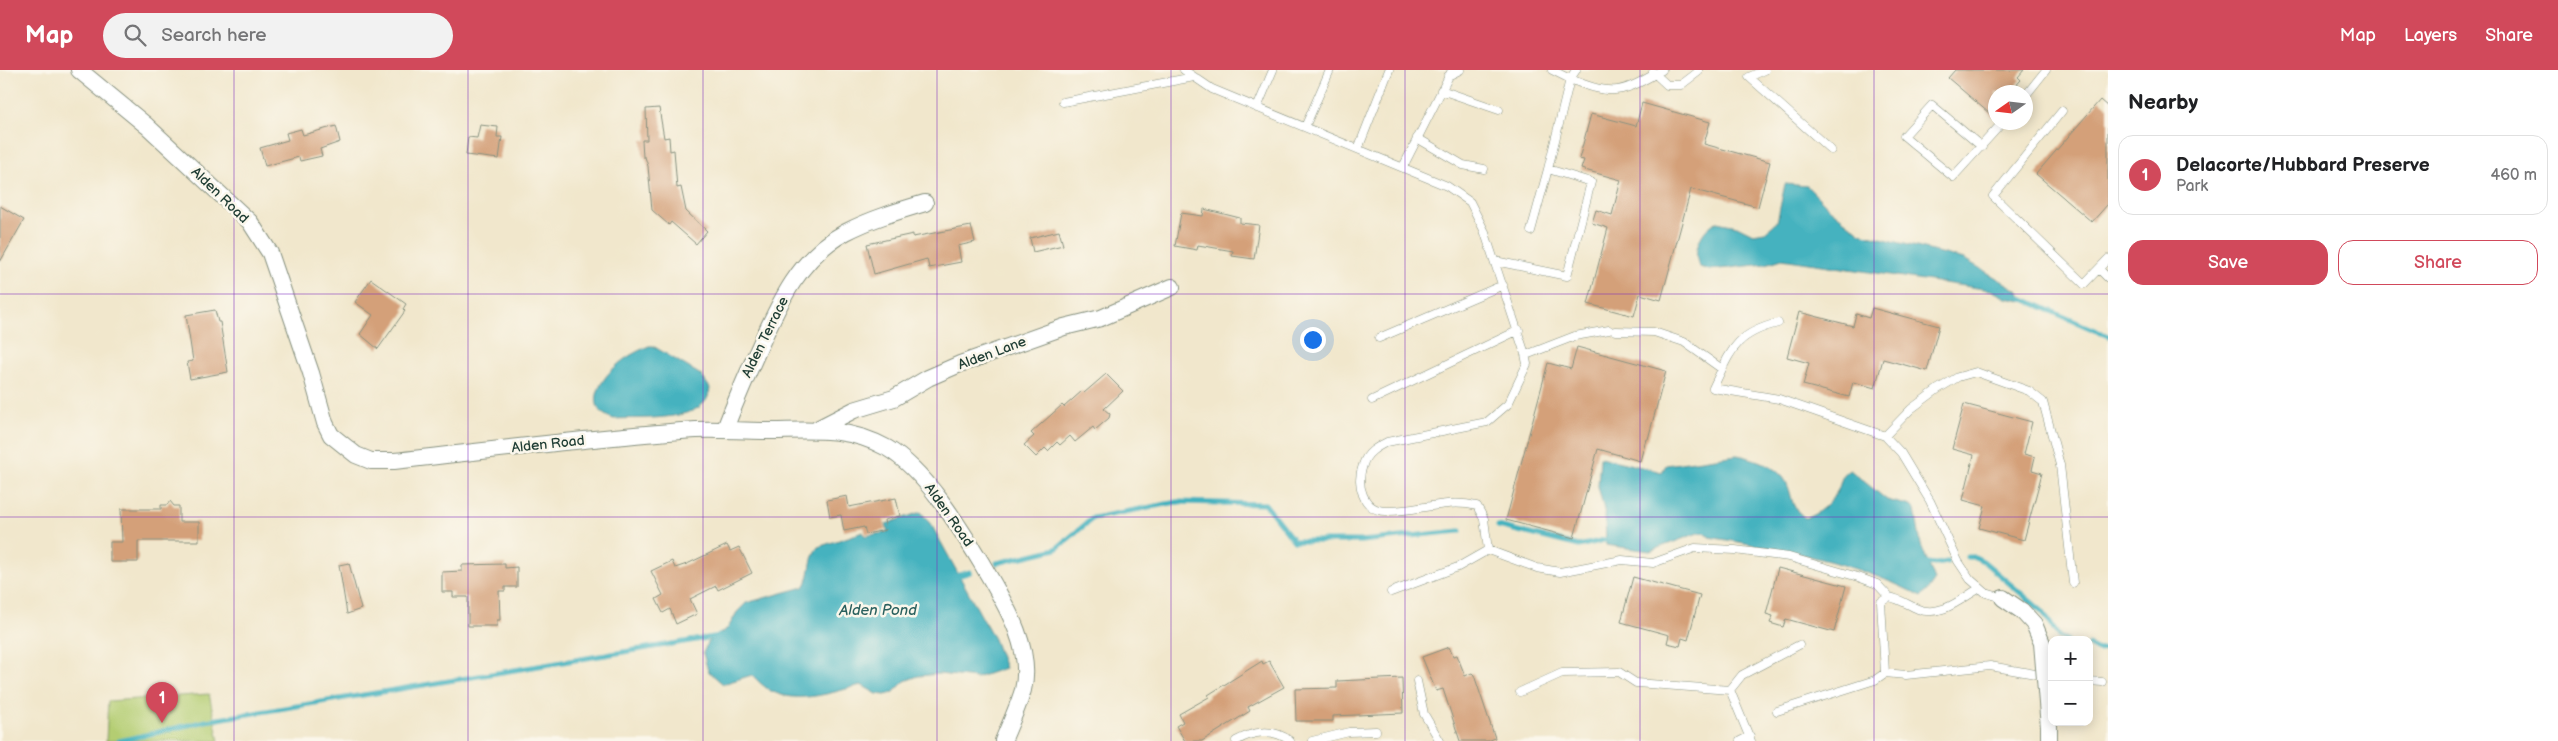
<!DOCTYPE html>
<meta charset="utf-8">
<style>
:root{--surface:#fff;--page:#f2f2f2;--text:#202124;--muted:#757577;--line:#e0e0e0;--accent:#d1495b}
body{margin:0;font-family:"Balsamiq Sans",sans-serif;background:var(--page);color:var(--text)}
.controls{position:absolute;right:15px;bottom:15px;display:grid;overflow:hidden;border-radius:10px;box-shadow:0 2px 12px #0003}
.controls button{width:45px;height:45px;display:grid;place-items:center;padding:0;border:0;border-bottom:1px solid var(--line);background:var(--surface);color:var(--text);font:25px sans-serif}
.compass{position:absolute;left:1988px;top:15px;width:45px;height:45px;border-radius:50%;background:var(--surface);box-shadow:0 2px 12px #0003;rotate:256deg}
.you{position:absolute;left:1312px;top:269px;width:18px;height:18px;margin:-12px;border:4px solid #fff;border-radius:50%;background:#1a73e8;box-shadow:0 0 0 8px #1a73e833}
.badge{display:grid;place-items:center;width:32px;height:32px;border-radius:50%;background:var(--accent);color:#fff;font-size:16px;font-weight:700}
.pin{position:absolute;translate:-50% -41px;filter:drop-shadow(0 1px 2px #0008)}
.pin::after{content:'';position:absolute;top:26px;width:18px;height:15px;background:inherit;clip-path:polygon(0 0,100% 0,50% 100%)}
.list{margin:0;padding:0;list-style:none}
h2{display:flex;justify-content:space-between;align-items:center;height:65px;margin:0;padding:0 20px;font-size:21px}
h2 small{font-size:16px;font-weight:400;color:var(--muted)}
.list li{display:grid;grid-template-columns:32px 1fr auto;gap:15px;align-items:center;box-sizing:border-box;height:80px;margin:0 10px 10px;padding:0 10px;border:1px solid var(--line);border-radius:15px}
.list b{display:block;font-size:19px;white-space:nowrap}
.list p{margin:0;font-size:16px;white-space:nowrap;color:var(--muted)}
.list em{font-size:16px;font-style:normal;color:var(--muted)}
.actions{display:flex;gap:10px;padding:15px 20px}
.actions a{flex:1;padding:11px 0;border:1px solid var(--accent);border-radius:15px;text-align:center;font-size:18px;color:var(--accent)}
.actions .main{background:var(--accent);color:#fff}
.icon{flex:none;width:28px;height:28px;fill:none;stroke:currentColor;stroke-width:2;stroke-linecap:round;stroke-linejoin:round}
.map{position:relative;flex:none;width:2108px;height:671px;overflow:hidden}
header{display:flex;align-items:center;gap:30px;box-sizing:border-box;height:70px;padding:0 25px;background:var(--accent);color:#fff}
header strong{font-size:24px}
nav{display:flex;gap:28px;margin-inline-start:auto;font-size:18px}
.search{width:350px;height:45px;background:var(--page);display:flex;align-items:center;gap:12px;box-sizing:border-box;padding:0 18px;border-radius:28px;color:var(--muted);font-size:19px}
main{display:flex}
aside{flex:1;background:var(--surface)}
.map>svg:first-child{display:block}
.green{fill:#b4cd72;stroke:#6a8553}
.water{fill:#44b2bf;stroke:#32787a}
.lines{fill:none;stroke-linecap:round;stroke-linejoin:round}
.stream{stroke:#44b2bf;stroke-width:5}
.building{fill:#d4a079}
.service-casing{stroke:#889280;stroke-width:9}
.minor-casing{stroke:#889280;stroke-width:18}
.service{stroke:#fff;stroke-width:8}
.minor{stroke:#fff;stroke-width:16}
.minor-bridge-casing{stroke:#889280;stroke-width:18;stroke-linecap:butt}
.minor-bridge{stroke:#fff;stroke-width:16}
.grid{fill:none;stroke:#7b2cbf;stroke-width:1;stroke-opacity:0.55}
.labels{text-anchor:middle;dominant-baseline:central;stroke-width:5;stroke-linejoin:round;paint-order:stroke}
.street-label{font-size:14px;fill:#1f3d34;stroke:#fbf7ec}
.water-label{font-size:15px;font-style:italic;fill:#2a605e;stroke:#fbf7ec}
</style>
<header>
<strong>Map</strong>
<div class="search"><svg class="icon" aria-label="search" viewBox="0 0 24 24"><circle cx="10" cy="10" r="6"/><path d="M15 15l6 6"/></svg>Search here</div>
<nav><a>Map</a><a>Layers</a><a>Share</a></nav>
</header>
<main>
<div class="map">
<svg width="2108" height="671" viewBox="0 0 2108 671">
<rect width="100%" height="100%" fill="#fbf7ec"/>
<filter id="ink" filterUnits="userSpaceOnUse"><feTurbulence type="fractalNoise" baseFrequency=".02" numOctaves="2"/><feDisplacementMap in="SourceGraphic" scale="10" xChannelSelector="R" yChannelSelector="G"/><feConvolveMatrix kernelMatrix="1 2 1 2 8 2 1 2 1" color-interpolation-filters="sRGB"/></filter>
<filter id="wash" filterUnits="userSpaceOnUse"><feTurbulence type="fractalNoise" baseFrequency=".0096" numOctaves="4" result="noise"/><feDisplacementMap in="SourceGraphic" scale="20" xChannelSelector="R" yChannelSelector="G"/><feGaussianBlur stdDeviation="1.12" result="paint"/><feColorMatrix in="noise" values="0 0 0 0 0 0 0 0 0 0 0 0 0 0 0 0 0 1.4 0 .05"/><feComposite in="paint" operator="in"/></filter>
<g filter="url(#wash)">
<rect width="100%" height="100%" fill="#f1e7cc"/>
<!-- green -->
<path class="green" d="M209,624L219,671H106L108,631Z"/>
<!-- water -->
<path class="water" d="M1785,114L1807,116L1831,140L1861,163L1964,189L2019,221L2022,231L2006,228L1991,220L1782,189L1766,194L1709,200L1700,197C1691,183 1701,158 1717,152L1737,156L1753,164L1765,162L1777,152Z
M649,276H653L701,305L710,318C709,354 640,347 614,349C584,340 598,312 615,297C624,288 637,281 649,276Z
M1737,385C1754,388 1780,397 1787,414C1794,430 1789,435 1805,448C1817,446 1832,431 1838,420C1842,411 1840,405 1850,400L1887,430L1911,436L1915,440L1921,475L1935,510L1922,527C1857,492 1782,479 1709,467L1705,463H1698L1650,481L1606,475L1605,444L1598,416L1600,387L1662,402L1666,395Z
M921,442L932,456L994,569L1005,598L976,608L939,604L918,606L905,611L893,623L885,625L877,624L861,615C833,622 799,635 771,621C764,617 758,611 752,605L723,614L708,601L703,583L708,572L728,558L737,542L746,533L804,517C812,507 808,489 818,477L863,462L865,466L888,462L886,454Z"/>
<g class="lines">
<!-- stream -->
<path class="stream" d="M2017,226L2108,266
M1498,456L1579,476L1612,468
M1967,487H1975L1983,491L2043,542L2059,567L2067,570
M997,493L1056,479L1093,448L1177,432L1265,434L1294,471H1361L1460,461
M1921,493L1936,494L1947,492
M954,507L970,502
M2089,575L2098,580L2108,579
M119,671L206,651L720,566"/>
</g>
<g id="blocks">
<!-- building -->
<path class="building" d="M1955,0H2024L2018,7L2021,10L2010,22H1996V49L1948,8Z
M2100,30L2108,37V134L2092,152L2036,104Z
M1642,33L1710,52L1704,74L1770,92L1758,137L1691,119L1661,230L1640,224L1634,246L1588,234L1608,158L1592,153L1596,140L1612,145L1621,110L1581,99L1584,90L1579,89L1591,44L1636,56Z
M659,38L664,68L669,67L670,81L674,80L677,118L681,117L686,141L707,161L696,174L671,152L669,155L652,140L648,96L645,87H643L642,70H647L646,39Z
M480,55L498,57L497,67H502L499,89L466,85L468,67L477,68Z
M336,56L340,72L320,79L322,86L300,91L299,87L265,96L260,78L288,70L286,63L301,59L303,65Z
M0,136L24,150L0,192Z
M1204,139L1240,148V153L1259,155L1254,189L1232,186L1233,181L1198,175L1197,180L1175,176L1181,143L1203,146Z
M971,156L975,172L958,176L961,192L929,198L927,189L874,204L867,174L913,164V167Z
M1059,161L1063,175L1033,182L1030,168Z
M371,209L406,234L403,239L405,241L378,279L360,264L373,245L355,232Z
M1872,238L1939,256L1927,301L1883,289L1875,318L1853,312L1849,327L1803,315L1809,293L1787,287L1799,242L1853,256L1856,244L1869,248Z
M215,240L218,252H220L228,302L190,309L187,292L193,291L186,245Z
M1577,277L1666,301L1648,369H1646L1640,391L1598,379L1574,468L1506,450L1548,293L1571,299Z
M1106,304L1123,321L1104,339L1110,344L1109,348L1095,360L1093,357L1075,372L1070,366L1060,375L1057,372L1048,381L1045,378L1036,387L1024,375L1034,366L1031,363L1062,335L1064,337L1082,321L1084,323Z
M1964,334L2032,352L2024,384L2035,387L2032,400L2042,403L2024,470L1979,458L1985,436L1963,430L1974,385L1952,379Z
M847,426L849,437L896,428L900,446L884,450L886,460L866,464L864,457L844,461L841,445L830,447L827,430Z
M170,431L174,436H179V452H199V471H138V492H110V472H122L121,439H161V435H167Z
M727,475L730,481L739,477L752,503L718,520L716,516L690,529L697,544L676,554L670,539L663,543L656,529L663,525L651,501L672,491L675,498L687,494Z
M349,493L361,539L347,544L339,495Z
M505,494V498L517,497V517H505V521H499L500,550H497V556H468V527H453V522H442V502L462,501V495Z
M1778,498L1846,516L1834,562L1786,549L1783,557L1770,553L1773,546L1766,544Z
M1633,507L1700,525L1688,570L1682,568L1680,576L1667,573L1669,565L1621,552Z
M1449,577L1453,586L1457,585L1465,606L1472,603L1474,605L1495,668L1488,671H1460L1443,619L1436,621L1422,587Z
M1262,591L1263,594L1269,591L1284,617L1248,637L1250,641L1202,671H1185L1176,656L1183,652L1179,644L1209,627L1208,625Z
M1402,608L1403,643L1333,646V651H1296L1295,619L1337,618V611Z"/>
</g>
</g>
<g filter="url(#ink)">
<use href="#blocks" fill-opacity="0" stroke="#889280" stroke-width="1"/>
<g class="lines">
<defs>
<path id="service" d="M1184,0L1212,19L1447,116L1470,132L1484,160L1525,284L1527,294L1508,334L1487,352L1387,372C1377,377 1366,383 1363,395C1356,413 1362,441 1386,441C1417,442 1446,428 1477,436L1484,449L1488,480
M1576,0L1570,9C1614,27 1622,23 1662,0
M1765,0L1749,7L1831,80
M1653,2L1667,15H1681L1698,2V0
M1448,6L1460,0
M1441,20L1499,40
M2026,25L2046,0
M1063,32L1194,7
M1257,38L1273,0
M2062,41L1993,126L2084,214L2108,189
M1305,57L1330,0
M1417,68L1463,95L1484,99
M1982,77L1932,35L1904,66L1953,107L2003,52
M1358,79L1389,0
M1403,97L1452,0
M1548,99L1570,9L1552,0
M1495,191L1567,206L1591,112L1548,99L1531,161
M2099,199L2108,208
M1778,253C1734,264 1731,281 1713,318L1779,329L1885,366L1901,383L1930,431L1958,491L1970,509L1986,523L2003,528
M1615,261L1654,262L1684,272L1722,299
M1379,268L1503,215
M1526,285L1575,266L1609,260
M1372,330L1519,260
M1885,366L1911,339L1938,319L1958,307L1976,302L2029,321L2043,332L2060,395L2073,513
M1488,480L1537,498L1560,502L1622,490L1653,493L1695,478L1735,480L1789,487L1858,507L1877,514L1889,527
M1391,522L1458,497L1488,480
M1885,603L1906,605L1990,596L2046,606
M1417,611L1424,644L1440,671
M2089,611L2102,612
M1730,620L1742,605L1799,575
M1520,622L1562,603L1619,602L1636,613L1730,620L1751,671
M1777,641L1875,610L1885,603L1881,532L1889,527C1900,529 1908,535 1918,539C1941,548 1962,528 1980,518
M1236,671C1253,661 1274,658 1290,671
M1312,671L1349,662L1376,661
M1740,671L1750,666"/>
<path id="minor" d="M79,0L147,56L250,152L270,183L311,303L325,353L331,365L356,385L371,391H394C494,380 595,367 696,360C719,359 741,361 763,361C808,361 846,355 887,378C925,400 959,456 982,494C1002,529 1034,577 1023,620C1018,637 1010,654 1003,671
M725,359C735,332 747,305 759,278C779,233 800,186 846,162C871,149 898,141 925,133
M817,359L854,340L894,328L928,308L960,294L1064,257L1101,248L1172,217
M2003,528L2022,541
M2049,657V671"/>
</defs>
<!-- service casing -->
<use href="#service" class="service-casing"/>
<!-- minor casing -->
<use href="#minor" class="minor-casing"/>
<!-- service -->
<use href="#service" class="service"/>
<!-- minor -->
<use href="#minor" class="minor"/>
<defs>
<path id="minor-bridge" d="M2022,541L2034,554L2042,573L2049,657"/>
</defs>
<!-- minor-bridge casing -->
<use href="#minor-bridge" class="minor-bridge-casing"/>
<!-- minor-bridge -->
<use href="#minor-bridge" class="minor-bridge"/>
</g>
</g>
<!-- grid -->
<path class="grid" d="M234,0V671M468,0V671M703,0V671M937,0V671M1171,0V671M1405,0V671M1640,0V671M1874,0V671M0,224H2108M0,447H2108"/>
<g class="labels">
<!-- street labels -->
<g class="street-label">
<text transform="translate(220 125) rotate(44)">Alden Road</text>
<text transform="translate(765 267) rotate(-64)">Alden Terrace</text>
<text transform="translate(992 283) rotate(-20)">Alden Lane</text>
<text transform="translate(548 374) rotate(-6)">Alden Road</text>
<text transform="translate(949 445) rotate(55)">Alden Road</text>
</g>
<!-- water labels -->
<g class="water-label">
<text x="878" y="540">Alden Pond</text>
</g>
</g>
</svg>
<div class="controls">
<button>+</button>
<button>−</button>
</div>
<svg class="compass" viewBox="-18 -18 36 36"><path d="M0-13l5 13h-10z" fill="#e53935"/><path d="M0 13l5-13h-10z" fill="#757577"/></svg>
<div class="you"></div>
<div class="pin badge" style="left:162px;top:653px">1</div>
</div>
<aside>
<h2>Nearby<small></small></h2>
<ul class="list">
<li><span class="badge">1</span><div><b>Delacorte/Hubbard Preserve</b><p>Park</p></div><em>460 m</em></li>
</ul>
<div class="actions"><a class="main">Save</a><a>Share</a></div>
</aside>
</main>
